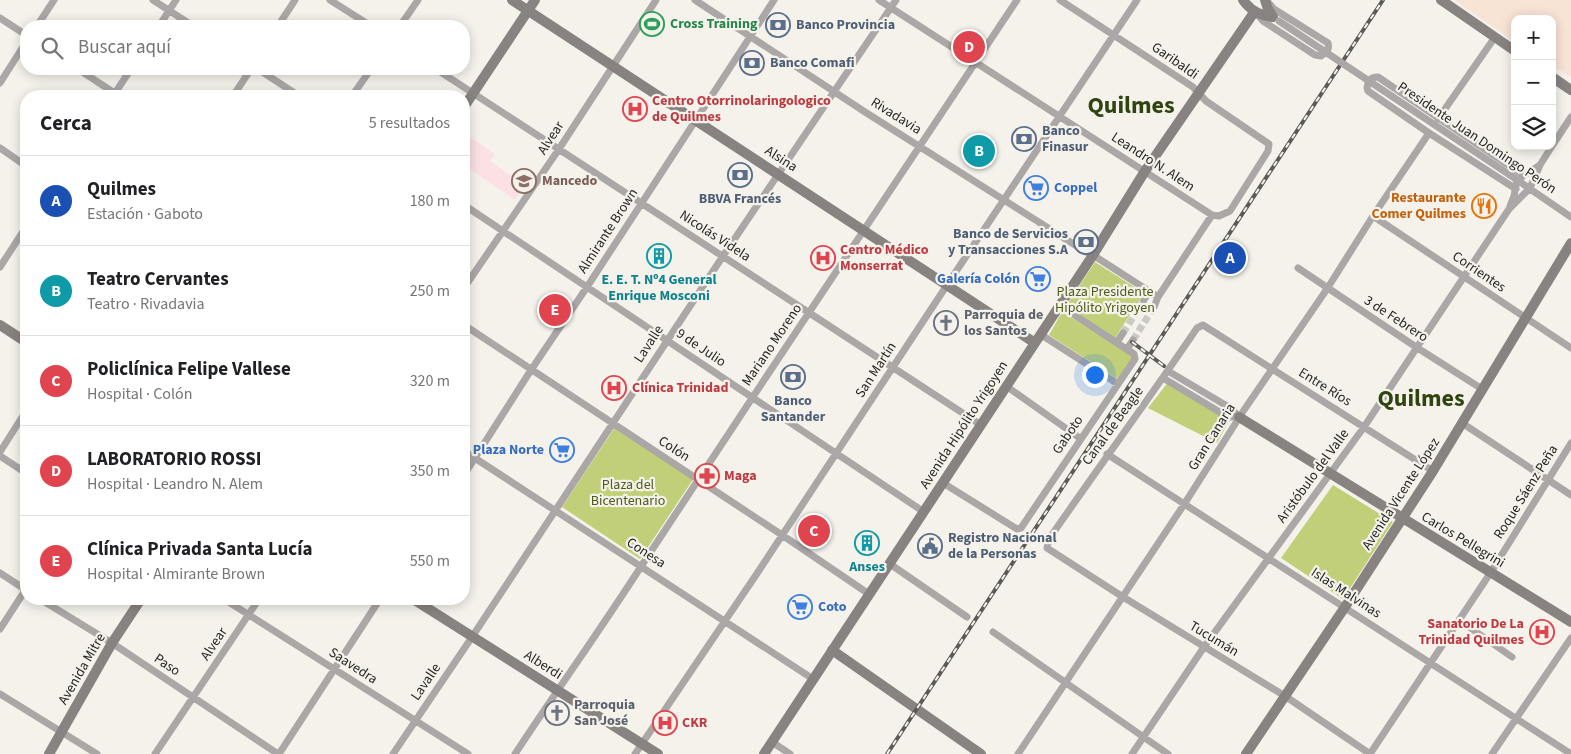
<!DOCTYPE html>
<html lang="es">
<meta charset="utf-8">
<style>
:root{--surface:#fff;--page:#f6f6f6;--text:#202124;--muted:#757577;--line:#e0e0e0;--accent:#0f766e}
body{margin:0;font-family:"Source Sans 3",sans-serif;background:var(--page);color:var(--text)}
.controls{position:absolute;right:15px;top:15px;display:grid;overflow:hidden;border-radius:10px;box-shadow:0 2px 12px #0003}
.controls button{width:45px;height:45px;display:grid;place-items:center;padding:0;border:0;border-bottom:1px solid var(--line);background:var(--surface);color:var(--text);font:25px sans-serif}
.you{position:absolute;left:1094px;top:374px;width:18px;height:18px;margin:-12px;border:4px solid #fff;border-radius:50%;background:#1a73e8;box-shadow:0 0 0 8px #1a73e833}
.badge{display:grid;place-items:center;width:32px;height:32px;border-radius:50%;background:var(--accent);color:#fff;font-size:16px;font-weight:700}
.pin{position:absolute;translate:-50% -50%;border:2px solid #fff;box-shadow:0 1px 5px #0006}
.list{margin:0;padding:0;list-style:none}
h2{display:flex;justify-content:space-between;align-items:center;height:65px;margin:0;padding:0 20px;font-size:21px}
h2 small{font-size:16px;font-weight:400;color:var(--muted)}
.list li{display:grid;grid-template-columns:32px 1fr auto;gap:15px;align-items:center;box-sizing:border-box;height:90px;padding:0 20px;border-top:1px solid var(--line)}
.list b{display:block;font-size:19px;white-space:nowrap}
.list p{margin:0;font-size:16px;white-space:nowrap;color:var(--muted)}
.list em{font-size:16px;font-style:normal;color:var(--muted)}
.icon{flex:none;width:28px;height:28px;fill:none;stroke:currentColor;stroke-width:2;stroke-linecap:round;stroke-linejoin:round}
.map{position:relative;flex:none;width:1571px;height:754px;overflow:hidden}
.search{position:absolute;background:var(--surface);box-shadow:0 2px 12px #0003;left:20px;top:20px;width:450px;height:55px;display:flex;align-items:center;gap:12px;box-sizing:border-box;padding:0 18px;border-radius:20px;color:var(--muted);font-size:19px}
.panel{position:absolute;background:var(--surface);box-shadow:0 2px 12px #0003;left:20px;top:90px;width:450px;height:515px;border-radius:20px}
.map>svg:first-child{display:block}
.industrial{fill:#f8e4d5}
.education{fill:#fbe0e4}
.green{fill:#c1d078}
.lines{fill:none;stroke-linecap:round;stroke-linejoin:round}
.street-tunnel{stroke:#cbc9c3;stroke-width:7;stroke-dasharray:7 3.5;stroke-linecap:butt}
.street{stroke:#aaa7a6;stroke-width:7}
.secondary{stroke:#888381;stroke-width:10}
.rail-casing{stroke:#5b5a56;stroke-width:4}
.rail{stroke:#f4f2eb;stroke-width:2;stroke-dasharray:5.5;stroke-linecap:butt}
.street-bridge{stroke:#aaa7a6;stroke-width:7}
.labels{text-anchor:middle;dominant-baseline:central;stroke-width:4.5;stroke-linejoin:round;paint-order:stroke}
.leisure-label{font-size:14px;font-weight:bold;fill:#27864d;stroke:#f4f2eb;text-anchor:start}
.service-label{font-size:14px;font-weight:bold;fill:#4e5e75;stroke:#f4f2eb;text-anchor:start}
.street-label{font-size:14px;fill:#272624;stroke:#f4f2eb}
.health-label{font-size:14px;font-weight:bold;fill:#be3a42;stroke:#f4f2eb;text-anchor:start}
.education-label{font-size:14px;font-weight:bold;fill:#785e54;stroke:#f4f2eb;text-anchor:start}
.shop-label{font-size:14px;font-weight:bold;fill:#366cbe;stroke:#f4f2eb;text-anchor:start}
.food-label{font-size:14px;font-weight:bold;fill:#c56008;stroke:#f4f2eb;text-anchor:end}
.culture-label{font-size:14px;font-weight:bold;fill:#0d838f;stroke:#f4f2eb}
.park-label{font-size:14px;fill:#515a18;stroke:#f4f2eb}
.worship-label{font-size:14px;font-weight:bold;fill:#5b616d;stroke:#f4f2eb;text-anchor:start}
.town-label{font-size:24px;font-weight:bold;fill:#2f4410;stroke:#f4f2eb}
</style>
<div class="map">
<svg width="1571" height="754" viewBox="0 0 1571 754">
<rect width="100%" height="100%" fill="#f4f2eb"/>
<!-- industrial -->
<path class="industrial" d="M1454,0H1571V77L1552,65V19H1515V42Z"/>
<!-- education -->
<path class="education" d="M464,133L495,154L490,161L525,185L515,200L464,165Z"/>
<!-- green -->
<path class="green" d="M1095,262L1144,293L1115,338L1066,306Z
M1062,312L1133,356L1119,380L1049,335Z
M1169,381L1232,416L1217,443L1148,408Z
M615,427L694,478L640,559L562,507Z
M1333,485L1393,522L1343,599L1281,558Z"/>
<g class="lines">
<!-- street-tunnel -->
<path class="street-tunnel" d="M1123,333L1144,300
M1133,340L1154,307"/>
<!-- street -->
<path class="street" d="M153,0L193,26
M330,0L371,26
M695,0L865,112L1086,252
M879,0L1212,215L1219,216L1230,211L1268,151L1269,144L1206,101L1193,87L1060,0
M1256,13L1263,21L1315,55L1321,56C1326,53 1330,49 1328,43L1274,9L1267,1
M0,18L26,35
M37,26L54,0
M159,26L176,0
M278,26L295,0
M400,26L418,0
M78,69L119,96
M258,69L299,96
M436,69L981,425
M0,83L26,42
M113,96L131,69
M233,96L251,69
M352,96L371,69
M1438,119L1495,37
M1552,146L1571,117
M0,148L26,166
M1510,175L1571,217
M1516,189L1429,133L1368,91L1367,88C1368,81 1370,77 1378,77L1523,175
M464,205L924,512
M1510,206L1514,196L1517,180L1540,165
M1373,216L1571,348
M1093,255L1158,297
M0,267L26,227
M1298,268L1416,347L1482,389
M464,288L559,149L656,0
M1144,300L1149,292
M1154,307L1158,297L1212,215
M464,325L782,535L869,594
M1040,334L1118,384
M1117,342L1123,333
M1127,349L1133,340
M1168,371L1232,409L1239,417
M1163,378L1228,417H1239
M1006,386L1081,439
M1462,423L1571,495
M464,451L813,679
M0,452L26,411
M1107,454L1571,754
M0,456L26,473
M1433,471L1203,325L1197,328C1149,399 1098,468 1049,539L1047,548L1123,597L1285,696L1370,754L1491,572L1571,443
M464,475L531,370L587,287L774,0
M943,483L1017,529L1021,528L1135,359L1134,354L1059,305
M890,564L967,617
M0,573L26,590
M40,599L112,643L278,754
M224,599L468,754
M1459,620L1512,657
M0,629L26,589
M993,632L1168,754
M0,694L97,754
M772,742L790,754
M155,754L259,599
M279,754L380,599
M393,754L472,637L723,256L896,0
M515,754C557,690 601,629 642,565C766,376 892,188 1017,0
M635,754L756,575L947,285L1137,0
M1018,754L1185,503L1244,410L1327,289L1373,216L1429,133
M1132,754L1204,647L1364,427L1509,209L1530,188L1540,165L1552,146
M1492,754L1571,638"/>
<!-- secondary -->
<path class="secondary" d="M512,0L1035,343
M1243,0C1250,10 1261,16 1273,17
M1265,0L1268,9L1273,17
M1441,0L1515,51
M1552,77L1571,90
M464,107L535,0
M0,325L26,342
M1239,417L1571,622
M413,599L658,754
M832,650L981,754
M49,754L112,643L141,599
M764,754L1093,255L1145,171L1255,11
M1246,754L1345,607L1433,471L1571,243"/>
<defs>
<path id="rail" d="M1132,342L1164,366
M887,754L1383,0"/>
</defs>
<!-- rail casing -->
<use href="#rail" class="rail-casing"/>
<!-- rail -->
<use href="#rail" class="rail"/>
<!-- street-bridge -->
<path class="street-bridge" d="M1279,21L1510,175"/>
</g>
<!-- icons -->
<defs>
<symbol id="stadium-ring" viewBox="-11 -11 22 22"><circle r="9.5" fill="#f4f2eb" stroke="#2e9e5b" stroke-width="1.5"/><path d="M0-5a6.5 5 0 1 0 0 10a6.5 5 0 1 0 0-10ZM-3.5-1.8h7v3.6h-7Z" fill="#2e9e5b"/></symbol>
<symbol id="bank-ring" viewBox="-11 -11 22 22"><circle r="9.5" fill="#f4f2eb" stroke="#5c6f8a" stroke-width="1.5"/><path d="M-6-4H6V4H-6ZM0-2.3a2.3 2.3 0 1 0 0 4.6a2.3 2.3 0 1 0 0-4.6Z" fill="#5c6f8a"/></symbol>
<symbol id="hospital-ring" viewBox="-11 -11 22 22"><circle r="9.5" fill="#f4f2eb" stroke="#e0444e" stroke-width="1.5"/><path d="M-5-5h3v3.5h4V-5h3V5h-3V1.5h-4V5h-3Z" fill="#e0444e"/></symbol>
<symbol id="school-ring" viewBox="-11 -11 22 22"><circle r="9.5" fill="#f4f2eb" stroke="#8d6e63" stroke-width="1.5"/><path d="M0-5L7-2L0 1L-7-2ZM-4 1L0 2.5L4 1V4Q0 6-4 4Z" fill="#8d6e63"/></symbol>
<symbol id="supermarket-ring" viewBox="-11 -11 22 22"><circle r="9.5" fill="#f4f2eb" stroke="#3f7fe0" stroke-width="1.5"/><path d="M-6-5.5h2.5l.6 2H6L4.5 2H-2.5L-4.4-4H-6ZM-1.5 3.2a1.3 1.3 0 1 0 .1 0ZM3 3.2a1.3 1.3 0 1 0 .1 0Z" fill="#3f7fe0"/></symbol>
<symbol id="restaurant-ring" viewBox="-11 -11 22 22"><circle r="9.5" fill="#f4f2eb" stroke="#e8710a" stroke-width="1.5"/><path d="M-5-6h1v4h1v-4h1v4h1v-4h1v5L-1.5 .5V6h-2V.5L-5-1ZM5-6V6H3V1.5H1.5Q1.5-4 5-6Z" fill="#e8710a"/></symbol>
<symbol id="building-ring" viewBox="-11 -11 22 22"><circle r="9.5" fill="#f4f2eb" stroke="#0f9aa8" stroke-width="1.5"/><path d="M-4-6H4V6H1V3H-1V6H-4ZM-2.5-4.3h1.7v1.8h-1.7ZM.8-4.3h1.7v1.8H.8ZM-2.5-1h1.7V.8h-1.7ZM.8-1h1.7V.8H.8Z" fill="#0f9aa8"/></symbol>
<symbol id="church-ring" viewBox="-11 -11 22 22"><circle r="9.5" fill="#f4f2eb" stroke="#6b7280" stroke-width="1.5"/><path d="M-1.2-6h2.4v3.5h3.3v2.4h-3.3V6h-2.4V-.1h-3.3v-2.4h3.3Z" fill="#6b7280"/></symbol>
<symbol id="pharmacy-ring" viewBox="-11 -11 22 22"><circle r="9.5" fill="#f4f2eb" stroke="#e0444e" stroke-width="1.5"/><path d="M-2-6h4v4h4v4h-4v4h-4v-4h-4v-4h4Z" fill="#e0444e"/></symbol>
<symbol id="civic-ring" viewBox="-11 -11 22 22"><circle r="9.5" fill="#f4f2eb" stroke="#5c6f8a" stroke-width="1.5"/><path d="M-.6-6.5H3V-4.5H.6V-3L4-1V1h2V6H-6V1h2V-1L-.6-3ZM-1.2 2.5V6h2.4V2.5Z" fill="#5c6f8a"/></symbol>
</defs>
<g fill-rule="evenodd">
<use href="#stadium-ring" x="638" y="10" width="28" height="28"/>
<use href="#bank-ring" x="764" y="11" width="28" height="28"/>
<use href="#bank-ring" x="738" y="49" width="28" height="28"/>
<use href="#hospital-ring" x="621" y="95" width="28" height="28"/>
<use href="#bank-ring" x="1010" y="125" width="28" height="28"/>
<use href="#bank-ring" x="726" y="161" width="28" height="28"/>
<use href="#school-ring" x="510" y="167" width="28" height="28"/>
<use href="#supermarket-ring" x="1022" y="174" width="28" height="28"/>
<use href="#restaurant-ring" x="1470" y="192" width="28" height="28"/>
<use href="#bank-ring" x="1072" y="228" width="28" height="28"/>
<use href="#building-ring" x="645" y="242" width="28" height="28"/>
<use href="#hospital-ring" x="809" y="244" width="28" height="28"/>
<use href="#supermarket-ring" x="1024" y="265" width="28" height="28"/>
<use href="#church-ring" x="932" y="309" width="28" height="28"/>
<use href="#bank-ring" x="779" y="363" width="28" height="28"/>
<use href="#hospital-ring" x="600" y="374" width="28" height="28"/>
<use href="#supermarket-ring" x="548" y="436" width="28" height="28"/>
<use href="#pharmacy-ring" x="693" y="462" width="28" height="28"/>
<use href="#building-ring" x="853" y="529" width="28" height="28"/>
<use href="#civic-ring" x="916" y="532" width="28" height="28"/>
<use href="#supermarket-ring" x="786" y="593" width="28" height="28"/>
<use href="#hospital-ring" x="1528" y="618" width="28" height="28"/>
<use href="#church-ring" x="543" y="699" width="28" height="28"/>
<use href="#hospital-ring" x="651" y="709" width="28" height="28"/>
</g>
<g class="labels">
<!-- leisure labels -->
<g class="leisure-label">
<text x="670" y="24">Cross Training</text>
</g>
<!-- service labels -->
<g class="service-label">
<text x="796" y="25">Banco Provincia</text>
<text x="770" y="63">Banco Comafi</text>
<text x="1042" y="131">Banco<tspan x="1042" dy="16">Finasur</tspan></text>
<text x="740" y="199" text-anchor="middle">BBVA Francés</text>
<text x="1068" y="234" text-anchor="end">Banco de Servicios<tspan x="1068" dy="16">y Transacciones S.A</tspan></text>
<text x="793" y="401" text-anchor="middle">Banco<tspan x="793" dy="16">Santander</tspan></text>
<text x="948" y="538">Registro Nacional<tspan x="948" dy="16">de la Personas</tspan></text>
</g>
<!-- street labels -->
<g class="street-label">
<text transform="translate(1175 61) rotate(35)">Garibaldi</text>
<text transform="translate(896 116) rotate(32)">Rivadavia</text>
<text transform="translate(551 138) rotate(-57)">Alvear</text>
<text transform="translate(1477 138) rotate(34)">Presidente Juan Domingo Perón</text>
<text transform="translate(781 159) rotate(33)">Alsina</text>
<text transform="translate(1153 162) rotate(33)">Leandro N. Alem</text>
<text transform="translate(608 231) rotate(-57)">Almirante Brown</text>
<text transform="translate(715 236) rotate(33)">Nicolás Videla</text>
<text transform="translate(1479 272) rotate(34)">Corrientes</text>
<text transform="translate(1396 319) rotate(33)">3 de Febrero</text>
<text transform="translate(649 344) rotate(-57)">Lavalle</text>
<text transform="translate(772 345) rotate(-56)">Mariano Moreno</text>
<text transform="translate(701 348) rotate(34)">9 de Julio</text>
<text transform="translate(876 370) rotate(-57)">San Martín</text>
<text transform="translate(1325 387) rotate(32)">Entre Ríos</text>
<text transform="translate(964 425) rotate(-57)">Avenida Hipólito Yrigoyen</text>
<text transform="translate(1113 426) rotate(-54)">Canal de Beagle</text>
<text transform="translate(1068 435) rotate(-56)">Gaboto</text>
<text transform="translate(1212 437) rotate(-58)">Gran Canaria</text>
<text transform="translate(674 449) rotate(33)">Colón</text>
<text transform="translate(1313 476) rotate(-54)">Aristóbulo del Valle</text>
<text transform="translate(1526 492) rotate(-58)">Roque Sáenz Peña</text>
<text transform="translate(1401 494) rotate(-57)">Avenida Vicente López</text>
<text transform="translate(1463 540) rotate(31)">Carlos Pellegrini</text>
<text transform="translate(646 553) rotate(33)">Conesa</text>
<text transform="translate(1346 593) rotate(33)">Islas Malvinas</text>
<text transform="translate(1214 639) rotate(31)">Tucumán</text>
<text transform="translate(214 644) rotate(-56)">Alvear</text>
<text transform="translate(167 665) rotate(34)">Paso</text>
<text transform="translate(543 665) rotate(32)">Alberdi</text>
<text transform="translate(353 666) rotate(33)">Saavedra</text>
<text transform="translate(82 669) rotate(-60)">Avenida Mitre</text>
<text transform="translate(426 682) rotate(-56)">Lavalle</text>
</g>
<!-- health labels -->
<g class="health-label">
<text x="652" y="101">Centro Otorrinolaringologico<tspan x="652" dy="16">de Quilmes</tspan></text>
<text x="840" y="250">Centro Médico<tspan x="840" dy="16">Monserrat</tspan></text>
<text x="632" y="388">Clínica Trinidad</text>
<text x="724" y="476">Maga</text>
<text x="1524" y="624" text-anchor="end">Sanatorio De La<tspan x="1524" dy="16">Trinidad Quilmes</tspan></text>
<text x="682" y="723">CKR</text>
</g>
<!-- education labels -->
<g class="education-label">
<text x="542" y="181">Mancedo</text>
</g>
<!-- shop labels -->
<g class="shop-label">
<text x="1054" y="188">Coppel</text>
<text x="1020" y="279" text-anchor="end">Galería Colón</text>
<text x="544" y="450" text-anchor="end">Plaza Norte</text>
<text x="818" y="607">Coto</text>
</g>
<!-- food labels -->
<g class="food-label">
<text x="1466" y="198">Restaurante<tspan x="1466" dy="16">Comer Quilmes</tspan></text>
</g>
<!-- culture labels -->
<g class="culture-label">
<text x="659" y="280">E. E. T. Nº4 General<tspan x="659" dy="16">Enrique Mosconi</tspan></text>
<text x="867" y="567">Anses</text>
</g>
<!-- park labels -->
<g class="park-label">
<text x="1105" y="292">Plaza Presidente<tspan x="1105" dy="16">Hipólito Yrigoyen</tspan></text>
<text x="628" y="485">Plaza del<tspan x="628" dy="16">Bicentenario</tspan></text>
</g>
<!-- worship labels -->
<g class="worship-label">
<text x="964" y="315">Parroquia de<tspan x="964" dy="16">los Santos</tspan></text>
<text x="574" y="705">Parroquia<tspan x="574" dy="16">San José</tspan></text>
</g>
<!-- town labels -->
<g class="town-label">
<text x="1131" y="105">Quilmes</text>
<text x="1421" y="398">Quilmes</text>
</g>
</g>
</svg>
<div class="controls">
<button>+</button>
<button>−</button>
<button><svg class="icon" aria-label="layers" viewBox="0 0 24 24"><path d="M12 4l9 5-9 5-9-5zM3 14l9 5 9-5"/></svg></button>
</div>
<div class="you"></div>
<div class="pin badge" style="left:1230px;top:258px;background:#1a4fb4">A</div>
<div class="pin badge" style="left:979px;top:151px;background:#0f9aa8">B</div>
<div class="pin badge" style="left:814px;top:531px;background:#e0444e">C</div>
<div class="pin badge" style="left:969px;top:47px;background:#e0444e">D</div>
<div class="pin badge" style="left:555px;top:310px;background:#e0444e">E</div>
<div class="search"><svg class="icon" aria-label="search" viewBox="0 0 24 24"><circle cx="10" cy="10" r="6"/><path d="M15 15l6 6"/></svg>Buscar aquí</div>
<section class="panel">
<h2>Cerca<small>5 resultados</small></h2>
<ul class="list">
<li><span class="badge" style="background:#1a4fb4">A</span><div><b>Quilmes</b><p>Estación · Gaboto</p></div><em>180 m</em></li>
<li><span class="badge" style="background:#0f9aa8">B</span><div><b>Teatro Cervantes</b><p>Teatro · Rivadavia</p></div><em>250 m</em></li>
<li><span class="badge" style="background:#e0444e">C</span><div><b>Policlínica Felipe Vallese</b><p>Hospital · Colón</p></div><em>320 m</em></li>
<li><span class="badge" style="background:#e0444e">D</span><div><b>LABORATORIO ROSSI</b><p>Hospital · Leandro N. Alem</p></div><em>350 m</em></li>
<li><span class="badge" style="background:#e0444e">E</span><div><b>Clínica Privada Santa Lucía</b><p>Hospital · Almirante Brown</p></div><em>550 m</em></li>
</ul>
</section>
</div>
